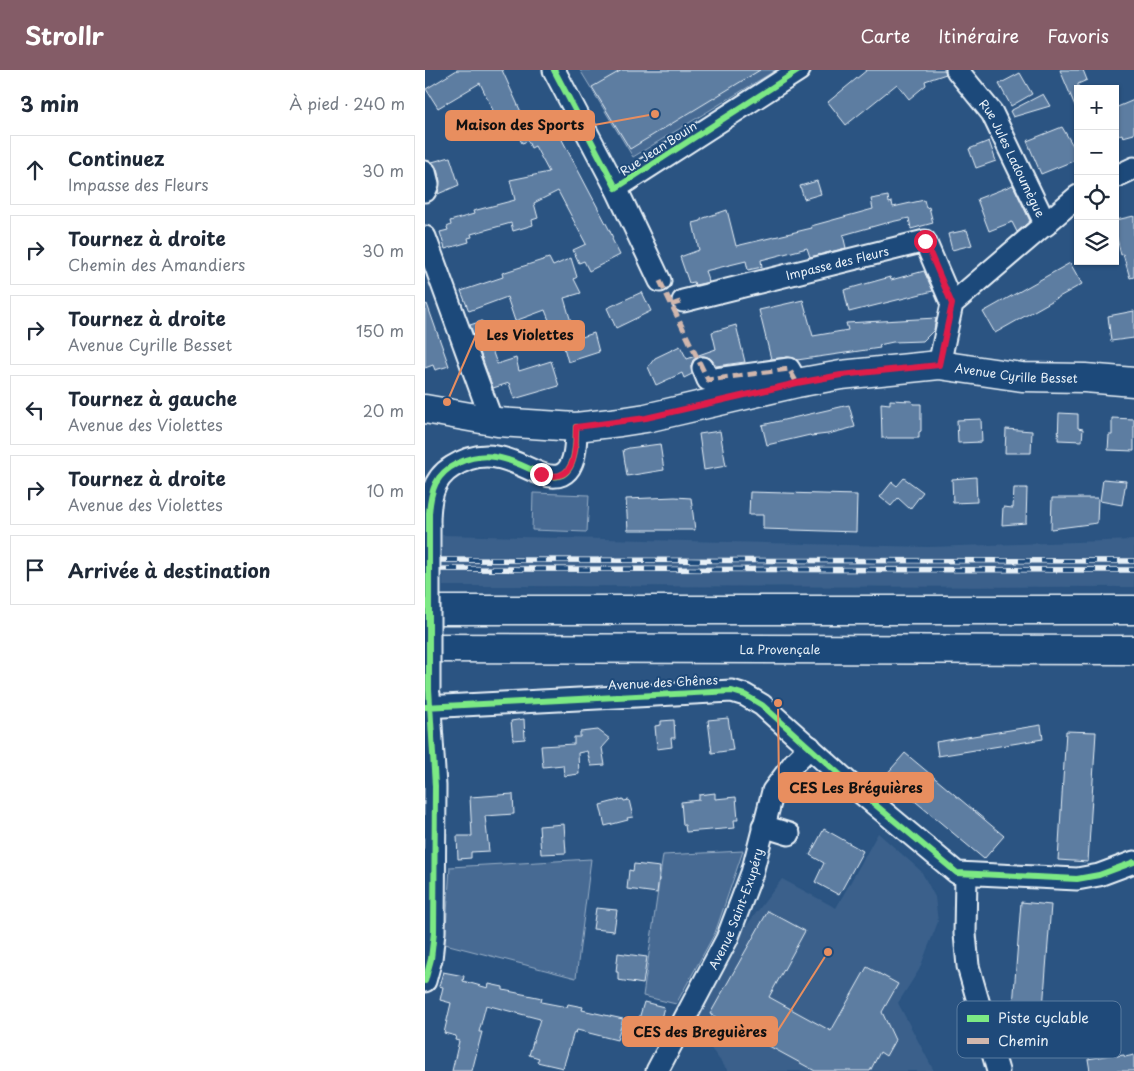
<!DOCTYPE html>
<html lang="fr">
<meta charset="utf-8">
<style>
:root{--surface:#fff;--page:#f6f6f7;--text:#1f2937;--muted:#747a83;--line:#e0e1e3;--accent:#845c67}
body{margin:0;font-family:"Playpen Sans",sans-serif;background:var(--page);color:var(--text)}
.controls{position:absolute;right:15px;top:15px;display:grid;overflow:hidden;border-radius:0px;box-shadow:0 1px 4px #0004}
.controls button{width:45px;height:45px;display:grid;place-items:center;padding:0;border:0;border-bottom:1px solid var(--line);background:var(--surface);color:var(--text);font:25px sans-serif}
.stop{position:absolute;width:15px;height:15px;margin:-11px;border:4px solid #e11d48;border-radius:50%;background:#fff}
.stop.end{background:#e11d48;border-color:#fff;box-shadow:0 1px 5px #0008}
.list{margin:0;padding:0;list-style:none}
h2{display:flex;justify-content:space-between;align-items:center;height:65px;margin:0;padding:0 20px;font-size:21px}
h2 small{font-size:16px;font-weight:400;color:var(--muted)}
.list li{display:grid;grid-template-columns:32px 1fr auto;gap:15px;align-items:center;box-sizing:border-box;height:70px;margin:0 10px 10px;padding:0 10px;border:1px solid var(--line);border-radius:0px}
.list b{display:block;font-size:19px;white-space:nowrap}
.list p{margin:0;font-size:16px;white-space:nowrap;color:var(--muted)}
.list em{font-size:16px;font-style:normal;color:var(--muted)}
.icon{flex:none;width:28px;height:28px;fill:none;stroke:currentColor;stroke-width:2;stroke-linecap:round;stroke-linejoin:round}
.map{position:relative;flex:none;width:709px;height:1001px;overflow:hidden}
header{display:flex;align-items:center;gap:30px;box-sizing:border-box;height:70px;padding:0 25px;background:var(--accent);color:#fff}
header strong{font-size:24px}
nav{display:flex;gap:28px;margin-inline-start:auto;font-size:18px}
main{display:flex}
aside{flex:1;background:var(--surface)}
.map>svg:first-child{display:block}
.built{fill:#3a608b}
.green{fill:#476b93;stroke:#98aec6}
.building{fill:#5d7da1;stroke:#e8f1f8}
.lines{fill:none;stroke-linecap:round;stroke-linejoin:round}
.minor-casing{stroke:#e8f1f8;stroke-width:25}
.major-casing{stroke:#e8f1f8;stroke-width:31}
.highway-casing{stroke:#e8f1f8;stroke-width:31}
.minor{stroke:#1f4a7a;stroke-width:21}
.major{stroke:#1f4a7a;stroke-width:28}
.highway{stroke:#1f4a7a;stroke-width:28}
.rail-casing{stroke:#e8f1f8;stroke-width:5.5}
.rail{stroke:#1f4a7a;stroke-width:4;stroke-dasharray:11;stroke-linecap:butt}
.minor-bridge-casing{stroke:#e8f1f8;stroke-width:25;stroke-linecap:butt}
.minor-bridge{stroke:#1f4a7a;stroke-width:21}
.quiet{stroke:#d1b7ad;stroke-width:5;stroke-dasharray:10 5;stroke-linecap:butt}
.cycleway-casing{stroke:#1f4a7a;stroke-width:9}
.cycleway{stroke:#7ce984;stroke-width:6}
.route{stroke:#e11d48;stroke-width:6}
.labels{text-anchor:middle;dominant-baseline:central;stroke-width:4;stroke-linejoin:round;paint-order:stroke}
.street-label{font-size:12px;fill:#e8f1f8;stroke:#1f4a7a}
.key{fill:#1f4a7a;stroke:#5b7ca0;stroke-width:1}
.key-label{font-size:14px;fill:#e8f1f8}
.leader{fill:none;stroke:#e88e5f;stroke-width:2}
.callout-dot{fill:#e88e5f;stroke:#1f4a7a;stroke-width:2}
.callout{fill:#e88e5f;stroke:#e88e5f;stroke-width:2}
.callout-label{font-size:14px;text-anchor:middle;font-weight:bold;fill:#111}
</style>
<header>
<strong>Strollr</strong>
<nav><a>Carte</a><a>Itinéraire</a><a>Favoris</a></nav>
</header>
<main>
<aside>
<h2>3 min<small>À pied · 240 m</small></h2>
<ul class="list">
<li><svg class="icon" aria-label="ahead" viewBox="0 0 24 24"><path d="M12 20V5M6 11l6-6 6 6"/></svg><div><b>Continuez</b><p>Impasse des Fleurs</p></div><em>30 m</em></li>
<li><svg class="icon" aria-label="right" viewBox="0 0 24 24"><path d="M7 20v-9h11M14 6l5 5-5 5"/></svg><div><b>Tournez à droite</b><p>Chemin des Amandiers</p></div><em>30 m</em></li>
<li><svg class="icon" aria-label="right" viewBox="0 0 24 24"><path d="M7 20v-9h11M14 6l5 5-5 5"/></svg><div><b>Tournez à droite</b><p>Avenue Cyrille Besset</p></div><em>150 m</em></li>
<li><svg class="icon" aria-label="left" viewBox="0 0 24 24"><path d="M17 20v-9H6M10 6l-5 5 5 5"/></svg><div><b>Tournez à gauche</b><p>Avenue des Violettes</p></div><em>20 m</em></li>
<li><svg class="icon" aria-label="right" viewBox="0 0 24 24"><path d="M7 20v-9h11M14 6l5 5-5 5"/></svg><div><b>Tournez à droite</b><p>Avenue des Violettes</p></div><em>10 m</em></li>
<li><svg class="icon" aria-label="arrive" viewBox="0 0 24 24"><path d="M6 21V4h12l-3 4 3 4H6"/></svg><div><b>Arrivée à destination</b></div></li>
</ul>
</aside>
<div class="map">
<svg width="709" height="1001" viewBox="0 0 709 1001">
<rect width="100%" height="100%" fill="#2b5482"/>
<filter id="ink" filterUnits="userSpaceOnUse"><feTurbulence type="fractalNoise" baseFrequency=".02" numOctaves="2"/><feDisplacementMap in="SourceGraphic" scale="10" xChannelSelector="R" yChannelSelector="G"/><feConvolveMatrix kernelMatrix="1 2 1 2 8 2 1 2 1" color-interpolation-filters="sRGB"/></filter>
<g filter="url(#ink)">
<!-- built -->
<path class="built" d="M17,465L504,477L709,470V517L18,516Z
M453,763L496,801L510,827L513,852L494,900L473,933L509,1001H303L266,952L315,864L357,809L411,838Z"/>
<!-- green -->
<path class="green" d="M155,0H351L208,87Z
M108,423L164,425L162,462L107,460Z
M318,781L290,863L251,934L218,926L238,785Z
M166,789L151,908L20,874L25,797Z"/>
<!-- building -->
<path class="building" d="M32,0H77L101,53L112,47L114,51L124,45L184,159L188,168L187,169L195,185L164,201L159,191L154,193L148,180L161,174L133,121L109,133L113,148L107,150L108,155L88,161L86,153L46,164L47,167L43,168L44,172L20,179L15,162L23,160L22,157L26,155L25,151L49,144L48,141L90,130L85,110L124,102L110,76L106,78L103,71L97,73L82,46L72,49L55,13L13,38L1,19Z
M197,0H335L205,79L167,17Z
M442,0H520L521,4L500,11L501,15L484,29L472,14L421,55L403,32Z
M635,0H658L662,10L653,14V43Z
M595,3L607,24L586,36L574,14Z
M618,24L625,36L588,47L585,41Z
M709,30V64L698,67L697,64L690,67V38Z
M637,57L653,84V89L616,104L602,71Z
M564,71L571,91L551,98L544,79Z
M25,87L34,115L13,124L15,111L12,99L7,92Z
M392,111L396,124L379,129L375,116Z
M588,115L605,151L592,162L587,152L564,161L552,129Z
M463,126L464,133L467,132L468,137L499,130L501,138L504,137L508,153L486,159L484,148L457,154L418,165L421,178L385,187L382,178L336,190L337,197L323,200L321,191L280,201L284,212L270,215L269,212L264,213L255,187L274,180L268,153L276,151V149L302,140L311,176L387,158L386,156L448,139L446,129Z
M709,146V207L705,208L698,184L696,185L690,160V152L691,150Z
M542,160L547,175L527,180L523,164Z
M124,188L128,196L146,188L152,207L149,209L156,223L139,228L151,269L169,263L174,282L143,292L133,256L127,258L120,240L90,251L82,227L44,241L36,221L78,207L77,203Z
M645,193L657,214L570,263L558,242Z
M499,201L508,221L424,242L419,220L465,207L466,210Z
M217,222L226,241L191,258L182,238Z
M378,230L388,266L423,260L421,253L511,248L509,260L498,271L468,272L454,275L455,278L372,290L369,288L363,287L346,289L334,240Z
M2,234L24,296L10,300L8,295L0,298V235Z
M709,241V268L686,271L683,246Z
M57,251L72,294L91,288L94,301L126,291L134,316L89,329L84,313L68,318L45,255Z
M311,255L320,292L291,296L285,288L279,286H274L268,290L266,296L267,304L259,308L257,303L231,315L223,297L230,288L255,276L262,289L291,279L287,262Z
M465,330L487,331L488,334H496V361L494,362V368H457L456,333L465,334Z
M424,335L430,357L403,364L386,366L385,365L342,375L337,355Z
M634,343L653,344V358L658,359L657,371L633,370Z
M687,348L709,349V381L683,380L684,365H687Z
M556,349L557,372L533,373L532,350Z
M581,359L607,361L606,383H580Z
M295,361L301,396L279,400L274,364Z
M235,374L239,400L202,406L198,380L204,378Z
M551,407L552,432L528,433L527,409Z
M479,408L498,422L485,439L473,428L466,436L455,427L467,412L472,416Z
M678,409L701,411L697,435L675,431Z
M589,418H602L601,453L577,455L578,437L588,438Z
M325,422L432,425L431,462L338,459V445H324Z
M250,427L266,428L270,460H203L201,429Z
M627,428H673L672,453L626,459Z
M303,648L308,680L287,683L283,650Z
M99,649L100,669L88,670L86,651Z
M249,650L250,668H246L247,677L232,679L230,656L236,655V651Z
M616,655L618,669L513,686L511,672Z
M173,660L185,669L177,678L180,695L166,696L162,681L153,683L154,704L139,706L138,695L118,697L116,676L149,674V667H155V662Z
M641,661L671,662L663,792L633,790Z
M480,683L579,766L559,789L460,706Z
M290,723V729L311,727L313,750H309L310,758L261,762L260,755H258L256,732L274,730V725Z
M88,724L89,744L60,746L64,781L46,782V788L33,789L32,766H47L45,727Z
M198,729L199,731L204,730L208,747L202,748L203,750L180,756L175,735Z
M139,754L141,783L116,784L114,756Z
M399,759L438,781L414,825L390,812L399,793L385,785Z
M209,794L235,797L232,823L202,819L204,800L208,801Z
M596,832L626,835L616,964L586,962Z
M171,838L192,840L189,861L168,859Z
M343,841L380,861L344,927L406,961L442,897L473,914L457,942L470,970L461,986L455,982L445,1001H390L285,944Z
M193,883L222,887L218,914L193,910V902H191Z
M18,902L39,906L38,911L63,918L64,914L78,917V920L117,928L116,932L142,937L143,934L158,937L157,940L198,949L192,970L152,960L151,963L149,962L138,998L112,992L114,988L104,985L115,949L61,935L54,962H57L47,1001H27L34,971L30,970L31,966L19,963L26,933L15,930L18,917L14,916Z
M219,932L239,937L232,964L211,959Z
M691,984V986L699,985L700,987L709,985V1001H665L663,989Z"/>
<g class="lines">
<defs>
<g id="minor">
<path d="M129,0L191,118L235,211"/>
<path id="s1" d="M532,0L567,43L621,155"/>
<path d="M0,102L3,114L0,121"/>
<path d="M690,107L709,98"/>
<path d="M191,118L374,0"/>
<path d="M0,167L67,351"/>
<path id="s2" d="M258,231L500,171L527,234"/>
<path d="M514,295L527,234L653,126"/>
<path d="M278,298L283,310L364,299L372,313"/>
<path d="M4,454C4,431 7,409 27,397C40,389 56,384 71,387C87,389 102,399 117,404C151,416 151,378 151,357"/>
<path d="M0,637L307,621L320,625L337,635L423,712L532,803L652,809L674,805L709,792"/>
<path d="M338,756L364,764"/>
<path d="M541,805L540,864L543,896L573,1001"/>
<path d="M0,911L6,889L9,862L10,716L4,624"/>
<path id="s3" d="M232,1001L302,869L327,803L348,721L369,693L385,677"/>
</g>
<g id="major">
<path id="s4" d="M0,339L73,352L151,357L195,352L221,348L372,313L416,305L514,295L597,307L660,308L709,312"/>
</g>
<g id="highway">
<path d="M0,540H709"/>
<path id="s5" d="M0,578L709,580"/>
</g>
</defs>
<!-- minor casing -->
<use href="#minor" class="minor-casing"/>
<!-- major casing -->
<use href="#major" class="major-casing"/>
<!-- highway casing -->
<use href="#highway" class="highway-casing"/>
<!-- minor -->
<use href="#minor" class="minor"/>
<!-- major -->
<use href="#major" class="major"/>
<!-- highway -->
<use href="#highway" class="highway"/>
<defs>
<path id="rail" d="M0,490L709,491
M0,499L709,500"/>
</defs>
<!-- rail casing -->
<use href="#rail" class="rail-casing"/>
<!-- rail -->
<use href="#rail" class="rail"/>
<defs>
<path id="minor-bridge" d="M4,619V454"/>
</defs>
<!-- minor-bridge casing -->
<use href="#minor-bridge" class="minor-bridge-casing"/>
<!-- minor-bridge -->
<use href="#minor-bridge" class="minor-bridge"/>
<!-- quiet -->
<path class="quiet" d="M235,211L283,310L364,299L372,313
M246,235L258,231"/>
<defs>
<path id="cycleway" d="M129,0L191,118L374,0
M0,637L307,621L320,625L337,635L423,712L532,803L652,809L674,805L709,792
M0,911L6,889L9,862L10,716L4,619V443C6,420 10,404 33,393C44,388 57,385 70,387C87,389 101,398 117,404C151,417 151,378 151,357"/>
</defs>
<!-- cycleway casing -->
<use href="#cycleway" class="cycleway-casing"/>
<!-- cycleway -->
<use href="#cycleway" class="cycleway"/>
</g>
</g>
<g class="lines" filter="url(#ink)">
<!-- route -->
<path class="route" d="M116,404C151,415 151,381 151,357L221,348L372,313L416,305L514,295L527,234L500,171"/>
</g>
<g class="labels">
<!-- street labels -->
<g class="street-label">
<text transform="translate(233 78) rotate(-33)">Rue Jean Bouin</text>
<text stroke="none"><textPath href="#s1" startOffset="105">Rue Jules Ladoumègue</textPath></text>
<text stroke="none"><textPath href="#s2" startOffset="159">Impasse des Fleurs</textPath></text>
<text stroke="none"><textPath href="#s4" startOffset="599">Avenue Cyrille Besset</textPath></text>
<text stroke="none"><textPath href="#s5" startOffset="355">La Provençale</textPath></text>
<text transform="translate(238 612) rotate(-3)">Avenue des Chênes</text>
<text stroke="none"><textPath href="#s3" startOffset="181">Avenue Saint-Exupéry</textPath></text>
</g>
</g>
<!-- legend -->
<rect x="532" y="931" width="164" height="57" rx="8" class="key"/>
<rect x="542" y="945" width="22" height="7" fill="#7ce984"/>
<rect x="542" y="968" width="22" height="6" fill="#d1b7ad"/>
<g class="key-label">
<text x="573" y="953">Piste cyclable</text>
<text x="573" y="976">Chemin</text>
</g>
<!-- callouts -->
<path class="leader" d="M230 44L169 55M22 332L51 265M353 633L354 718M403 882L352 962"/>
<g class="callout-dot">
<circle cx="230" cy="44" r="5"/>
<circle cx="22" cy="332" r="5"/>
<circle cx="353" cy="633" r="5"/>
<circle cx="403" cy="882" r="5"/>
</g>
<g class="callout">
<rect x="21" y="41" width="148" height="29" rx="5"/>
<rect x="51" y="251" width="108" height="29" rx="5"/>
<rect x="354" y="703" width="154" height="29" rx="5"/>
<rect x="198" y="947" width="154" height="29" rx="5"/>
</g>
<g class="callout-label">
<text x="95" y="60">Maison des Sports</text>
<text x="105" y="270">Les Violettes</text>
<text x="431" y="723">CES Les Bréguières</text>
<text x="275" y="967">CES des Breguières</text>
</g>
</svg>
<div class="controls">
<button>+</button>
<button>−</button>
<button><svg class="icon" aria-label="locate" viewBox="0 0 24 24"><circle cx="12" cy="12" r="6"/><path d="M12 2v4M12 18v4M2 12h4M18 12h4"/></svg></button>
<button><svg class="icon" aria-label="layers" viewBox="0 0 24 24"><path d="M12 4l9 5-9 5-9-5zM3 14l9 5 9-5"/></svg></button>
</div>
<div class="stop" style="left:500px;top:171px"></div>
<div class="stop end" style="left:116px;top:404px"></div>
</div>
</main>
